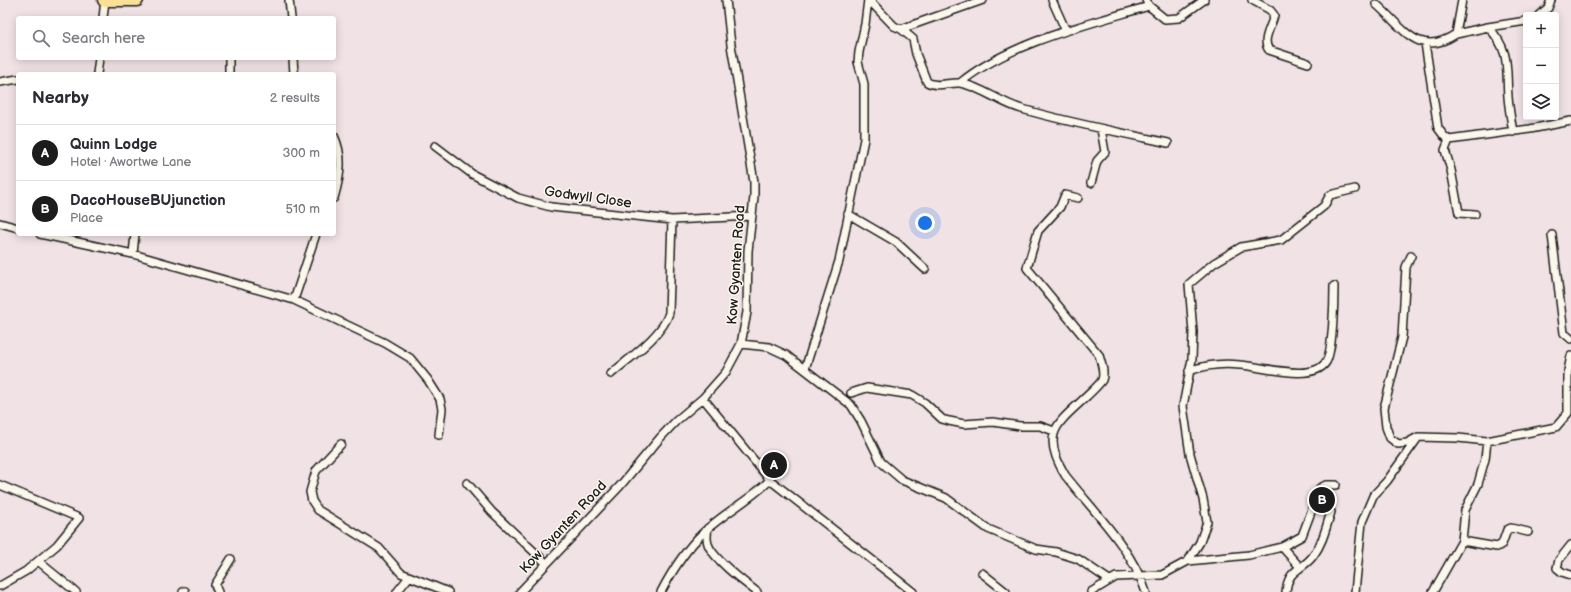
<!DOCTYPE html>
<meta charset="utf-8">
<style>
:root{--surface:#fff;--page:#f7f7f7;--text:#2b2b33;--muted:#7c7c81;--line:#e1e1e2;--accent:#1c1c1c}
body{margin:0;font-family:"Balsamiq Sans",sans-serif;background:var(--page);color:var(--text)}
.controls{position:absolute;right:12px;top:12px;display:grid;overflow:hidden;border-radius:4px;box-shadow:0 2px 10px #0003}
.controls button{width:36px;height:36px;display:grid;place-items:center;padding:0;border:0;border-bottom:1px solid var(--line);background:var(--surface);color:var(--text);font:20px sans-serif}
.you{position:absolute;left:925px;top:223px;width:14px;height:14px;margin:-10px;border:3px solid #fff;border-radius:50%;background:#1a73e8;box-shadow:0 0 0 6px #1a73e833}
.badge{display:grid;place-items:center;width:26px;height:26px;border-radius:50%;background:var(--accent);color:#fff;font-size:13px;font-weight:700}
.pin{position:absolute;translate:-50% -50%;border:2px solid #fff;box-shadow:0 1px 4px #0006}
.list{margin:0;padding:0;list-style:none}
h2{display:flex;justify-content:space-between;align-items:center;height:52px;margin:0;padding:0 16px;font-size:17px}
h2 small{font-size:13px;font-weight:400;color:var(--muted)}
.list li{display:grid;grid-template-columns:26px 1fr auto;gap:12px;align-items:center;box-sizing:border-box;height:56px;padding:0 16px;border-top:1px solid var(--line)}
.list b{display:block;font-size:15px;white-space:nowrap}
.list p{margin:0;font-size:13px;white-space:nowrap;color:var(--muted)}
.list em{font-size:13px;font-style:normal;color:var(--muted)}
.icon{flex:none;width:22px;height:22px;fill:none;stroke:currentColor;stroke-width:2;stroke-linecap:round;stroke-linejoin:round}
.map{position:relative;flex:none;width:1571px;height:592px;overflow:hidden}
.search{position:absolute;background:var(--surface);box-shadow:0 2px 10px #0003;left:16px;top:16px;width:320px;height:44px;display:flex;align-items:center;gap:10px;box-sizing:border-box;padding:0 14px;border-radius:4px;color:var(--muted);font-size:15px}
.panel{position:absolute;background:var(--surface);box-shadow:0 2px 10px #0003;left:16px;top:72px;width:320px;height:164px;border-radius:4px}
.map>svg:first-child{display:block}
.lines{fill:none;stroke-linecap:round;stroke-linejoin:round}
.minor-casing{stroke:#1c1c1c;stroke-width:10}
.trunk-casing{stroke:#1c1c1c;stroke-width:15}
.minor{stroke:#fbf7ec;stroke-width:7}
.trunk{stroke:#fadf96;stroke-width:12}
.labels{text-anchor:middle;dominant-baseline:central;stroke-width:3;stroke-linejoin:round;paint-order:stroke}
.street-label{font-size:14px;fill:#1c1c1c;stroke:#fbf7ec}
</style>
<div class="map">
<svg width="1571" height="592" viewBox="0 0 1571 592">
<rect width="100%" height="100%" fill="#f1e2e5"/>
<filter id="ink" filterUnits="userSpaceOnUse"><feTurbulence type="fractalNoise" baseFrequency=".025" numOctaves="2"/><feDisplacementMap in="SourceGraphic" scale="8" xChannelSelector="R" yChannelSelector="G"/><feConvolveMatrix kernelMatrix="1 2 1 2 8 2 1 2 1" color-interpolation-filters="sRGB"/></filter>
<g filter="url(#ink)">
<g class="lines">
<defs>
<path id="minor" d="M289,0L291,18
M869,0L894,26L901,29L983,0
M1052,0L1066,31
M1146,0L1149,6L1165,19L1179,18L1204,0
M1252,0L1270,10L1274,15C1272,26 1261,40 1269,50L1308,63
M1376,4C1403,27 1418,59 1456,34L1462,0
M1539,15L1548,8L1551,0
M103,18L105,0
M1488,27L1526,21
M901,29L913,39L916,54L927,82C937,88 949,82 960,83C982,87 1000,103 1022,109C1070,123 1119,132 1168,143
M1456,34L1488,27C1511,50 1506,69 1508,97C1509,109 1511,120 1513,132
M1425,43L1438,128L1444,136L1449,140L1530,129L1571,121
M293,58L294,74
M97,74L99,58
M229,74V58
M0,82L18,79
M960,83C1008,43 1089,24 1149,6
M334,136C344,157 340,177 334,198
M1449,140L1445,150L1451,170L1459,213L1475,214
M435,146L472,174L518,198L551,207L672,220L752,216
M1091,183L1097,161L1105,152L1101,129
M1078,198L1065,195L1060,207L1038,231L1027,268L1099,355C1101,363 1105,372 1102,380C1099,385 1092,391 1087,396C1057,424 1040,433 1065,475C1093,511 1131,547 1146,592
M848,214L896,242L925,269
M0,223L18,228
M40,234L133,254L294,300L385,343L410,358L428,380L440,399L442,409L439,435
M1552,235L1564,333L1571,339
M133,254L135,234
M1411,256L1406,267L1402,337L1384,408L1386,427L1390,438L1398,444L1407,443L1418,437L1458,438L1487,441L1556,427L1568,413V371L1571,356
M294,300L316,234
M741,344L769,347L786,355L851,405L861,421L881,462L902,480L946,498L988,529L1036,549L1056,552L1078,559L1109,580
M805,369L839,261L864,139V84L858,62L859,52L865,24L868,0
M1189,371C1205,365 1223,363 1240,365C1261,366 1313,383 1326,362C1333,351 1334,301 1334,286
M611,374C628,359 663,335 669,313L672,220
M851,393L867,388L912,395L925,403L942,419L949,421L964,424L993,422L1020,426H1040L1054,431
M703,398L770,480L913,592
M341,444L316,471L310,492L312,501L318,510L379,548L401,573L448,592
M467,483L492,512L546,563
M0,485L79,518L57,545L26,571L0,586
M708,528C707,533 706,538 708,544C713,559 744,582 757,592
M1462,541L1497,547L1502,544L1507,530L1511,528L1528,532
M1571,545L1559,560L1557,568L1562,572L1571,575
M1282,547L1299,566
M38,561L76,592
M1188,561L1200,542L1207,522L1203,499L1190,454L1183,406L1192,359L1193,332L1189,284L1214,263L1241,247L1281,240L1324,206L1330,195L1355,189
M982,573L1006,592
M183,592L185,591
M218,592L215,585L231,559
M397,592L409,577
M520,592L620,486L660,438L676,421L703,398L726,372L741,344L747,312L748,251L754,197V182L731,45L726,0
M661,592C672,571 687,548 704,532C725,512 749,501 770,480
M1091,592L1116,577L1162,575L1188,561L1249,555L1282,547L1302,536L1320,488L1326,485H1336
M1286,592C1288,568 1302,571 1313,556C1323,543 1326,527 1331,512
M1355,592L1362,522L1373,496L1387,481L1417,439
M1433,592L1462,541L1465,510L1478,484L1485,459L1487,441"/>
<path id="trunk" d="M104,0H137"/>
</defs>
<!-- minor casing -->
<use href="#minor" class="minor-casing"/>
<!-- trunk casing -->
<use href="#trunk" class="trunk-casing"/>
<!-- minor -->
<use href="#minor" class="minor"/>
<!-- trunk -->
<use href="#trunk" class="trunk"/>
</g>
</g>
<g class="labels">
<!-- street labels -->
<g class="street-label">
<text transform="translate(588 197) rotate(8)">Godwyll Close</text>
<text transform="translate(736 265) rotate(-86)">Kow Gyanten Road</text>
<text transform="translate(563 527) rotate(-47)">Kow Gyanten Road</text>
</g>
</g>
</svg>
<div class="controls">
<button>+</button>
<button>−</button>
<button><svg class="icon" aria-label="layers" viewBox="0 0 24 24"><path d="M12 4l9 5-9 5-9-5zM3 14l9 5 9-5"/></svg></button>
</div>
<div class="you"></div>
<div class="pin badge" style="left:774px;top:465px">A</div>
<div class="pin badge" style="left:1322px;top:500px">B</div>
<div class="search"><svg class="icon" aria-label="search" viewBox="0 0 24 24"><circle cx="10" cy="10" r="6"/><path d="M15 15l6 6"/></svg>Search here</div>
<section class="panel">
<h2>Nearby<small>2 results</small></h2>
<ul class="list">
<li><span class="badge">A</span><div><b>Quinn Lodge</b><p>Hotel · Awortwe Lane</p></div><em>300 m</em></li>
<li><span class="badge">B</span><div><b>DacoHouseBUjunction</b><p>Place</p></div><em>510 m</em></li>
</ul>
</section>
</div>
